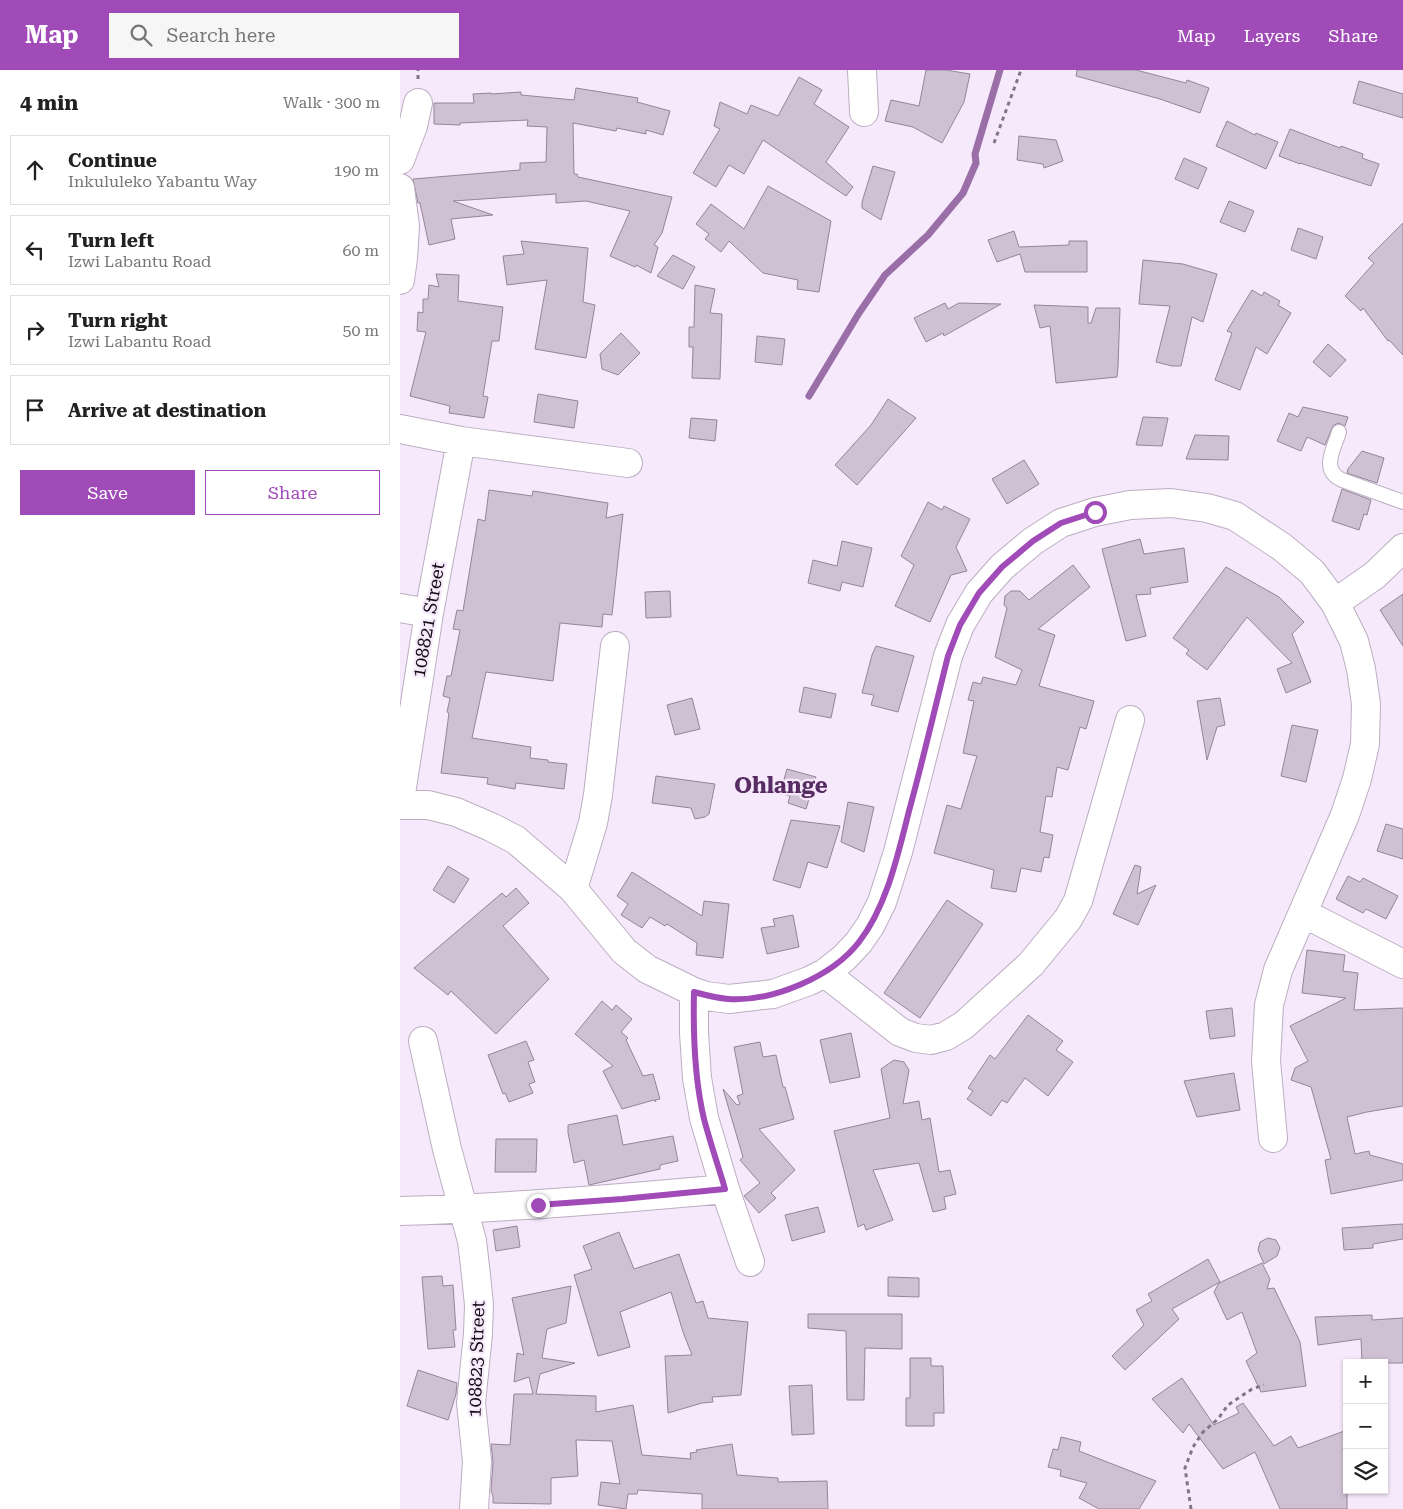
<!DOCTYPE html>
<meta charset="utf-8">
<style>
:root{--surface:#fff;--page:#f6f6f6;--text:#222;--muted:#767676;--line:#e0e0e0;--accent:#a14bb8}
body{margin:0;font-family:"Roboto Serif",serif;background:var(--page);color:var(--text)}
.controls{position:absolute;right:15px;bottom:15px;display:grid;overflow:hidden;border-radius:0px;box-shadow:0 1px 4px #0004}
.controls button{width:45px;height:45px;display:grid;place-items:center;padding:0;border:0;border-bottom:1px solid var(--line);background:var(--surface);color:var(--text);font:25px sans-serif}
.stop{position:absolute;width:15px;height:15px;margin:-11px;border:4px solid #a14bb8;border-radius:50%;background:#fff}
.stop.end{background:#a14bb8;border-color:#fff;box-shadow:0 1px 5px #0008}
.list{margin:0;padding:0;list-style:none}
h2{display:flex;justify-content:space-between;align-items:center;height:65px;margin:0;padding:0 20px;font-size:21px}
h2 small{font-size:16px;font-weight:400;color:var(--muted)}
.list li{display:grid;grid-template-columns:32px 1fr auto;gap:15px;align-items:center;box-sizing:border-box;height:70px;margin:0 10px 10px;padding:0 10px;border:1px solid var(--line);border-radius:0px}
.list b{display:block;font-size:19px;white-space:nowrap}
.list p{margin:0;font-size:16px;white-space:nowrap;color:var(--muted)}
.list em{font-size:16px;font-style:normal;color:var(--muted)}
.actions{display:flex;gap:10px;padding:15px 20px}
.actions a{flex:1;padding:11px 0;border:1px solid var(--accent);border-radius:0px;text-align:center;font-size:18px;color:var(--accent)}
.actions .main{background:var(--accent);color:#fff}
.icon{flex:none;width:28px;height:28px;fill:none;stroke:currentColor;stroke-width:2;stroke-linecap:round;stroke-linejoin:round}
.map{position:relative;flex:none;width:1003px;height:1439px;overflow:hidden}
header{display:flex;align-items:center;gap:30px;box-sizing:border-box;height:70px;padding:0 25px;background:var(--accent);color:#fff}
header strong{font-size:24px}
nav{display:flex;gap:28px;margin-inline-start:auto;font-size:18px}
.search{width:350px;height:45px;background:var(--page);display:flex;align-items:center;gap:12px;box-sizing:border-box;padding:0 18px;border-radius:0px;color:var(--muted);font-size:19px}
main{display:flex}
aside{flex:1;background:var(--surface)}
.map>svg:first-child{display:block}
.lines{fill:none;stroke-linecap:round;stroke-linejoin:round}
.stream{stroke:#9a6fa7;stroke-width:7}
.building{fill:#cfc0d3;stroke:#948698}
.lane-casing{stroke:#bcaec0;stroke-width:16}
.street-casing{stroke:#bcaec0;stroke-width:30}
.path{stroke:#817784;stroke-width:3;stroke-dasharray:4 4;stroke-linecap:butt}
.lane{stroke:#fff;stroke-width:14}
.street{stroke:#fff;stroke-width:28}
.route{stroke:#a14bb8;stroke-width:6}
.labels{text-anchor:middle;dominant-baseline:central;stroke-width:4.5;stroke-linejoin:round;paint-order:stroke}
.street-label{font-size:18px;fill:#130e14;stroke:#f7e9fc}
.district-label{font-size:22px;font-weight:bold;fill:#562c62;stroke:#f7e9fc}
</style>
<header>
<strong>Map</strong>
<div class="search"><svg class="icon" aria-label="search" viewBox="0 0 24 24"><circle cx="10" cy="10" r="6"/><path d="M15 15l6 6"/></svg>Search here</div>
<nav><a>Map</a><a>Layers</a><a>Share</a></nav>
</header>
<main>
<aside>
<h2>4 min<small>Walk · 300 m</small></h2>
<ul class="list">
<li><svg class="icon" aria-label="ahead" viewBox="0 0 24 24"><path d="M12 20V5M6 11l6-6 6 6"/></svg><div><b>Continue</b><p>Inkululeko Yabantu Way</p></div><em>190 m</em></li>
<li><svg class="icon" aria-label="left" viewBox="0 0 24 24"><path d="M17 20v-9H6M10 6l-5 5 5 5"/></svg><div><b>Turn left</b><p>Izwi Labantu Road</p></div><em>60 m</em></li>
<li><svg class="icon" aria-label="right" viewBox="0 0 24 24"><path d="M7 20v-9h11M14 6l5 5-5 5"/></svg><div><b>Turn right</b><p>Izwi Labantu Road</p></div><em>50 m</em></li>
<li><svg class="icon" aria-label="arrive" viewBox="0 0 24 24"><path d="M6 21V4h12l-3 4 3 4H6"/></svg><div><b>Arrive at destination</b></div></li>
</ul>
<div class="actions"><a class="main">Save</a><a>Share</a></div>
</aside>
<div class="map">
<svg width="1003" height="1439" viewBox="0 0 1003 1439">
<rect width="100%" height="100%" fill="#f7e9fc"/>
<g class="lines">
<!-- stream -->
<path class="stream" d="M409,326L459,243L485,205L528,165L563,123L576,93L575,84L600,0"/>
</g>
<!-- building -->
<path class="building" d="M526,0H546L570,4L564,32L542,73L513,57L485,51L491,30L519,36Z
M677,0H736L786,13L787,10L809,18L800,43L760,29L676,6Z
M399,7L422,20L414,34L449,57L426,92L453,117L446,126L363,70L344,104L329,95L316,117L293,103L320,59L314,56L320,32L347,44L351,35L378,46Z
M959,11L1003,24V48L953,33Z
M176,18L238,28L237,32L270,41L263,65L246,60V64L217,58L216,61L173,53L174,104H177L178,107L272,127L262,163L254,175L258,177L251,203L236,195L235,197L210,186L230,141L186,131L156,133V124L53,131L93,145L51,149L55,169L29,175L20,133H18L13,109L120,100V93L146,92L147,57L127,56L128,50L60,53V55L34,54V33H74L73,24L91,23V24L121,22V25L174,30Z
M827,51L855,65L856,63L878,72L866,99L816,76Z
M890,59L940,78L941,76L963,84L962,88L979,94L971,116L900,93V94L879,86Z
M619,66L656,70L663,91L644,98L643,94L617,90Z
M784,88L807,98L798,119L775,109Z
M473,96L495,102L481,150L462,138V132Z
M368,116L431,151L419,222L397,219L398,210L363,203L329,171L321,182L305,169L309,164L296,154L311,134L344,159Z
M829,131L854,141L845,162L820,152Z
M1003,153V285L989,270L988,271L963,238L961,241L945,226L974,193L968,188Z
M898,158L923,167L916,189L891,180Z
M614,161L619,177L669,175V171H687V202H625L620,184L597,192L588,170Z
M121,171L188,178L183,232L195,235L186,288L135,279L147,210L107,215L103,186L124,184Z
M273,185L295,197L283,219L257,206Z
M743,190L783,194L817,204L803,252L792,247L781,296H772L756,292L770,236L739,234Z
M36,204L59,205L58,231L103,237L99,271H92L83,326L88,327L84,348L49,343L50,336L10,326L26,262L17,261L18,242L23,243V229H28L29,215L39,217Z
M295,215L315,219L310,243L322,244L320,309L292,308L293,277H289V257H294Z
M852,220L862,226L864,222L880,231L878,235L891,243L867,284L856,277L840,320L815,310L832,263L827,261Z
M545,233L548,239L559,233L601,234L544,266L543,263L526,272L514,248Z
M634,235L688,237V253H691L696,238H720L718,297L717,307L656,313L650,256L640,258Z
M221,263L240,283L218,305L202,299L200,284Z
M357,266L385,269L382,295L355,292Z
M928,274L946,290L930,307L913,292Z
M138,324L178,331L174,358L134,352Z
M488,329L516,348L457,415L435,395L471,355Z
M903,337L948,347L945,356L938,353L933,356L925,375L907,367L901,381L877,371L889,343L898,347Z
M743,347L768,348L762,376L736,375Z
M291,348L317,350L315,371L289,368Z
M795,365L829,366L828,390L786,389Z
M962,381L984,388L977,413L947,403L948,399Z
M624,390L639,414L607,434L592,409Z
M942,419L971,430L967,445L964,444L959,460L932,451Z
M89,420L132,426L133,421L208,433L206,448L223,444L212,545L203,544L202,557L160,553L153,611L86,602L72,668L131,677L130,688L148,690V692L167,694L164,719L116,713L115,719L87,714L88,708L41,703L49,643L47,642L50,628L43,626L47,606H51L60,560L53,559L57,540L63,541L78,449L85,451Z
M528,432L542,440L544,436L570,449L556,477L567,501L551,505L530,552L495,536L514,495L501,486Z
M740,469L744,484L784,478L788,512L750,518L751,524L736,525L746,566L726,571L702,479Z
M442,471L472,478L463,517L442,512L440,521L408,513L413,490L437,496Z
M673,495L690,517L638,559L655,565L639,616L694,631L686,659L680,657L668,700L657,697L652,727L646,726L640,762L653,765L649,788L644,787L641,802L621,798L616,822L591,818L594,800L534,783L547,735L561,739L577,686L563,683L574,631L568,630L573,612L581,614L583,607L616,615L622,600L595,587L607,538L604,535L605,526L611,521H620L629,530Z
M826,497L879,527L904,552L892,564L911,612L886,623L877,599L892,593L847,547L807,600L786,584L789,580L773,568Z
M270,521L271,547L246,548L245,522Z
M1003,524V576L980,540Z
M476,576L514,586L498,642L471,635L474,625L462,623L472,585Z
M404,617L436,624L431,648L399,642Z
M292,628L300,659L275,665L267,635Z
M820,628L825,655L817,657L807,690L797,631Z
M892,655L918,660L906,712L881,706Z
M387,699L416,707L406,739L388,733L390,726L380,723Z
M256,706L315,714L309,744L305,747L295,749L291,738L252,733Z
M448,732L474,737L464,782L441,772Z
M391,750L440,756L427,798L408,792L400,818L373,810Z
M986,754L1003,759V789L977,781Z
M735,795L741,797L737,824L756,815L738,855L713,844Z
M48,796L69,809L54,833L33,820Z
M232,802L302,846L304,831L329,834L323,888L296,885L297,873L267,854L265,856L250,847L242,858L221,845L228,834L217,826Z
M948,806L960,812L963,808L998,826L986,849L966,839L963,843L936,829Z
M116,818L129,833L103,856L149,909L96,964L51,921L48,925L14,898L102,823L106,827Z
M547,830L583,854L520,948L484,923Z
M393,845L399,877L367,884L361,858L375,856L373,849Z
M907,880L945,885L943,901L958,903L954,940L1003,938V1036L967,1042L947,1047L955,1084L969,1081L970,1085L1003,1094V1110L931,1124L925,1090L931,1089L911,1017L891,1010L895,998L908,991L890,956L946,928L902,923Z
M202,931L212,940L216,935L232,949L221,962L228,968L226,970L243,1006L253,1004L260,1029L255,1030L256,1032L254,1030L222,1039L203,1001L213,996L175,964Z
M832,938L835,966L810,969L806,941Z
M628,945L663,971L656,980L673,992L648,1026L625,1008L607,1033L602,1030L591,1046L567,1029L573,1021L568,1018L590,985L595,989Z
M451,963L460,1007L430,1013L420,970Z
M126,971L134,990L128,992L135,1012L129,1014L133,1023L109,1032L105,1023L103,1024L88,985Z
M360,972L363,987L376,985L383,1017H385L394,1049L359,1059L395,1100L371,1123L376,1128L359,1143L344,1126L360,1113L340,1090L343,1087L323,1019L337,1035L340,1034L337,1026L343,1024L334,977Z
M494,990L504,992L509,1000L503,1034L519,1031L522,1050L530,1048L539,1102L550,1100L556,1124L544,1127L546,1139L533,1142L519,1093L473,1100L493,1150L466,1160L464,1154L458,1157L434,1061L490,1048L481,999Z
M834,1003L840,1040L797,1047L784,1011Z
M217,1045L223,1075L273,1066L278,1091L260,1095V1099L189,1115L184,1090L174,1093L168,1063V1055Z
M96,1069H137L136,1102H95Z
M418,1137L425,1162L392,1171L385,1145Z
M1003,1154V1169L973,1174V1178L944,1180L942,1158Z
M117,1156L120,1177L96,1181L93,1160Z
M219,1162L234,1199L279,1184L296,1233L303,1231L308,1248L348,1252L341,1325L312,1327L313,1332L302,1333L268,1343L265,1286L292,1285L283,1262L271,1222L220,1242L230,1277L198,1286L174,1205L192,1199L183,1176Z
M868,1168L876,1170L880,1178L877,1186L864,1194L858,1180L860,1172Z
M808,1189L820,1212L772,1239L779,1249L725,1300L712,1286L744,1255L736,1240L752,1231L748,1224Z
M862,1193L870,1209L867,1219L874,1218L900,1272L906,1316L861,1322L846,1291L857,1283L842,1242L827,1250L814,1222L819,1213Z
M42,1206L43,1216L53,1215L56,1260H53L55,1277L28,1279L22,1207Z
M488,1207L519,1208V1227L488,1226Z
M171,1216L166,1253L147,1259L142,1288L175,1293L140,1304L136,1324L196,1326V1342L233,1335L242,1385L291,1389L290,1383L297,1382L296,1380L332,1374L337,1405L378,1408V1412L427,1411L428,1439H302V1424L238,1420L237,1424H228L226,1439L198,1435L201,1412L220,1414L212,1371L176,1370L178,1406L151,1408V1434L93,1433V1426L91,1421L93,1392L91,1374L110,1375L114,1324H133L129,1307L114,1312L117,1283L124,1285L112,1228Z
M408,1244H502V1279L465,1278L464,1330H447L446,1261L408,1258Z
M972,1245V1250L1003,1248V1293H962L961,1269L918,1275L915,1247Z
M510,1288H531V1296H543L544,1343H534V1356H506V1328H510Z
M18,1300L57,1313L56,1324L48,1350L7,1336Z
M782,1308L814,1355L839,1343L836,1337L843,1333L874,1376L891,1366L898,1378L947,1360V1439H880L855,1382L823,1399L789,1354L783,1363L752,1329Z
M412,1315L414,1364L392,1365L389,1316Z
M661,1367L681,1372L679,1381L756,1411L739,1439H699L679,1428L687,1413L660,1406L661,1400L648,1397L653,1379L658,1380Z"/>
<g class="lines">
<defs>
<path id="lane" d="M939,362C934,379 920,400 942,410L1003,432"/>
<path id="street" d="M462,0L464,42
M0,90L13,56L18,33
M0,118L5,156L3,188L0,210
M0,359L61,371L228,393
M935,533L975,505L1003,478
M0,538L29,543
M0,730L29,543L61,371
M0,735H28L56,742L91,757L116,770L173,819L224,881L247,899L294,922L306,926L329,929L373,924L409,911L425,903L444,888L459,872L470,856L482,832L498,782L548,586L560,555L579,523L602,497L633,471L661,453L695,442L730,435L771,433L807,438L835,446L882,477L912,502L935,533L954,571L961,599L966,634L965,674L957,709L945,745L878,900L869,935L866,991L873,1068
M173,819L193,753L198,725L215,576
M903,843L1003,894
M425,903L500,962L516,968L531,970L546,966L564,955L631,894L668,849L678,831L730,650
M294,922V963L297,1008L304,1048L325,1119L350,1192
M23,971L47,1079L72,1171L76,1205L79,1235L78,1264L71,1333L77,1391L74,1439
M0,1141C109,1138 217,1129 325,1119"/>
</defs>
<!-- lane casing -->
<use href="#lane" class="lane-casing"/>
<!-- street casing -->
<use href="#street" class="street-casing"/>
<!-- path -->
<path class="path" d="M18,9V0
M594,73L621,0
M791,1439L785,1398L793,1377L803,1362L818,1349L828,1335L852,1319L864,1315"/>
<!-- lane -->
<use href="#lane" class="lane"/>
<!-- street -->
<use href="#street" class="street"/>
</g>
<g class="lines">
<!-- route -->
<path class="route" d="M138,1135L222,1129L325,1119C318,1095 310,1072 304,1049C294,1007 293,964 294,922C305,925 316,928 328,929C372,932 432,907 459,872C487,836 498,784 509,741C523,690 535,638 548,586L560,555L579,523L602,497L633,471L661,453L695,442"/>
</g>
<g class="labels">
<!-- street labels -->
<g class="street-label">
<text transform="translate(28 550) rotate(-80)">108821 Street</text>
<text transform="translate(76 1289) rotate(-88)">108823 Street</text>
</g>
<!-- district labels -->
<g class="district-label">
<text x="381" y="715">Ohlange</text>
</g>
</g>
</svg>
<div class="controls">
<button>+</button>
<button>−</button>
<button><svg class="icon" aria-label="layers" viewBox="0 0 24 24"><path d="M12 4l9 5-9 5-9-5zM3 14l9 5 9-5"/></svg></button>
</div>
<div class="stop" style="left:695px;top:442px"></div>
<div class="stop end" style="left:138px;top:1135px"></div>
</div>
</main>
